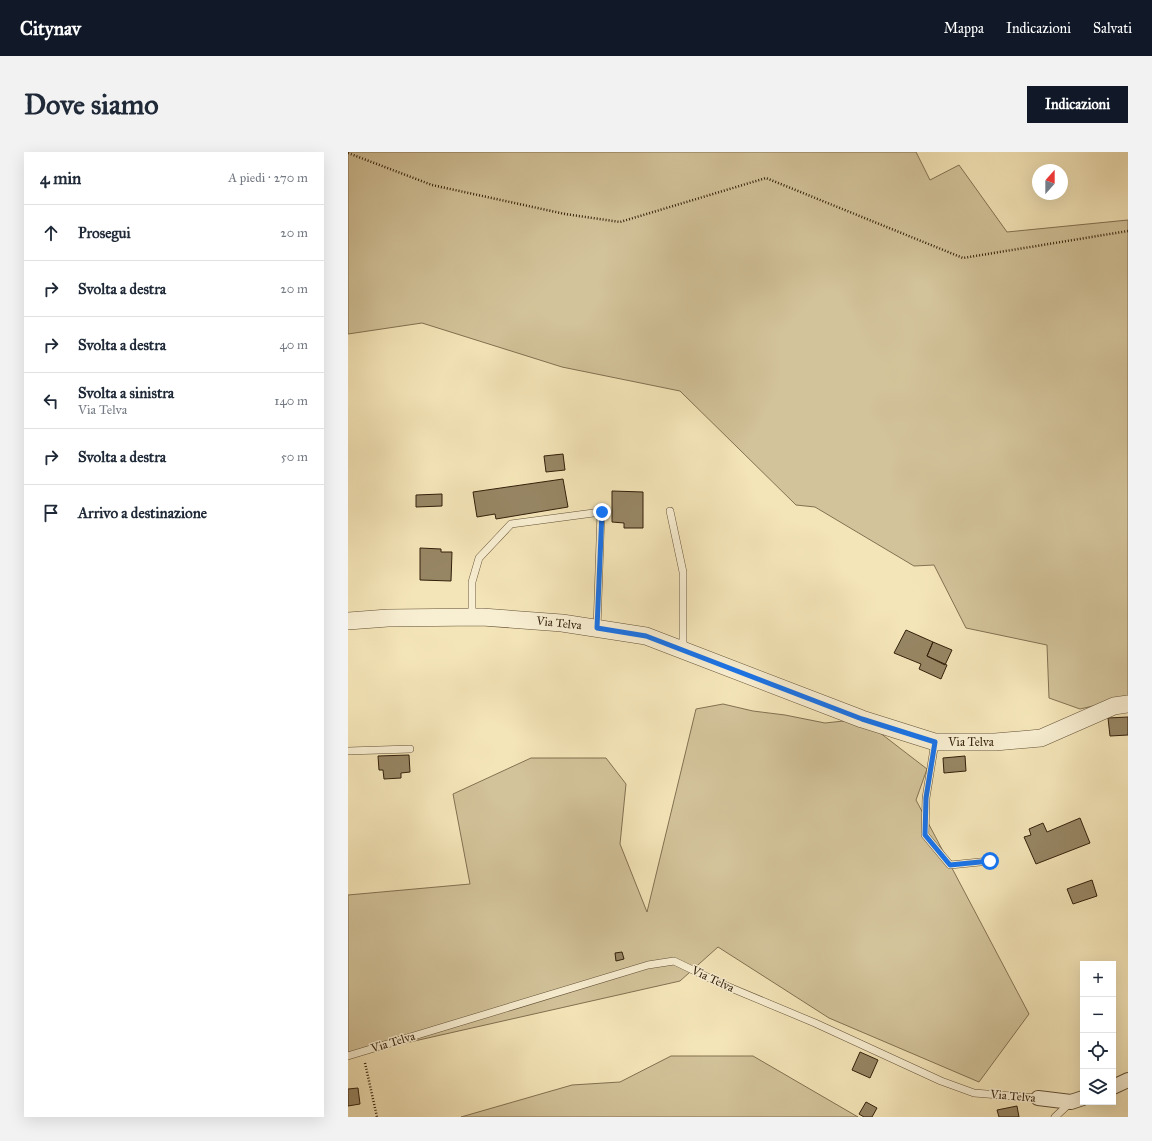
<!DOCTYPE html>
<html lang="it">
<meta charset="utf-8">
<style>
:root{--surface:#fff;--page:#f2f2f3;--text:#1f2937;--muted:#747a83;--line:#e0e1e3;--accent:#111827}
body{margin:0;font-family:"IM FELL Great Primer",serif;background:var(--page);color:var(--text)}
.controls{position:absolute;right:12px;bottom:12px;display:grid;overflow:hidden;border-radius:0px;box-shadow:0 4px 16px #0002}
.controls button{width:36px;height:36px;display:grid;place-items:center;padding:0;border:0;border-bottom:1px solid var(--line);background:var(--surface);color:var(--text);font:20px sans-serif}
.compass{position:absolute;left:684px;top:12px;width:36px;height:36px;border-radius:50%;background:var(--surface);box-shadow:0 4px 16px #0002;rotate:21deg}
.stop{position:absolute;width:12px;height:12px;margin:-9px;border:3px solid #1a73e8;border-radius:50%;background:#fff}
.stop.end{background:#1a73e8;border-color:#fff;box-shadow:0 1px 4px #0008}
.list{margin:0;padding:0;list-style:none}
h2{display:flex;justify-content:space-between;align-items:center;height:52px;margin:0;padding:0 16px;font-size:17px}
h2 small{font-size:13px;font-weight:400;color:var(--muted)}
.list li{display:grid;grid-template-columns:26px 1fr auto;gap:12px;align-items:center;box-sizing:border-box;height:56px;padding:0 16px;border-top:1px solid var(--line)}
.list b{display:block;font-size:15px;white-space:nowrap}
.list p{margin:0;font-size:13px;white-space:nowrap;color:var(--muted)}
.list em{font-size:13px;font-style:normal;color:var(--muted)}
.icon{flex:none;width:22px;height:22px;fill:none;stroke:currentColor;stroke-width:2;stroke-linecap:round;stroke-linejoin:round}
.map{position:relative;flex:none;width:780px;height:965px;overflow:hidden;border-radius:0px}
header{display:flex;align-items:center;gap:24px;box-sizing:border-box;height:56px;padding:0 20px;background:var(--accent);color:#fff}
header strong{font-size:19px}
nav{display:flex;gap:22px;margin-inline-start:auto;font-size:14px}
.intro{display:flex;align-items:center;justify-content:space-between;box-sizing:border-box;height:96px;padding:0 24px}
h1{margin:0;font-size:28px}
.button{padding:10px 18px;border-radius:0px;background:var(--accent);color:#fff;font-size:14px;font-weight:700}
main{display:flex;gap:24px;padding:0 24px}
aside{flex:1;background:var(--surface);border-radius:0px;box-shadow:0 4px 16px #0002}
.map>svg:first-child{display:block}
.green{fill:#d3c39a;stroke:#827152}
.building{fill:#978664;stroke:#321f0a}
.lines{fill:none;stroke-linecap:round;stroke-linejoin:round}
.service-casing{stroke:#625036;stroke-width:8}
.minor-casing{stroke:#625036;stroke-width:16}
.tertiary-casing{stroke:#625036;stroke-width:18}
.path{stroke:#321f0a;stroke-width:2.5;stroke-dasharray:1 2;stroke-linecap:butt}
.service{stroke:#f8eed1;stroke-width:7}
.minor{stroke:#f8eed1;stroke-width:14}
.tertiary{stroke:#f8eed1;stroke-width:17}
.route{stroke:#1a73e8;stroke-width:5}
.labels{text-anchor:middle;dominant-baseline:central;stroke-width:3;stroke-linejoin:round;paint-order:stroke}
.street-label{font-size:12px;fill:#321f0a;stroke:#f8eed1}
</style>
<header>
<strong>Citynav</strong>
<nav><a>Mappa</a><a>Indicazioni</a><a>Salvati</a></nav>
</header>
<div class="intro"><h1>Dove siamo</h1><a class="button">Indicazioni</a></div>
<main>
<aside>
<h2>4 min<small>A piedi · 270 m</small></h2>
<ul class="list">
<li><svg class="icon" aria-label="ahead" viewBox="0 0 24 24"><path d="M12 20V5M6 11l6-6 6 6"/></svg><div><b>Prosegui</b></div><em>20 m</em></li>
<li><svg class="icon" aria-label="right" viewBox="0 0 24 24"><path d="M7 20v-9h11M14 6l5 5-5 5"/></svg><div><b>Svolta a destra</b></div><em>20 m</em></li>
<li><svg class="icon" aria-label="right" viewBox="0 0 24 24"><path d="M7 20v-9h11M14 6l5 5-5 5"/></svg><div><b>Svolta a destra</b></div><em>40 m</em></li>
<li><svg class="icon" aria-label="left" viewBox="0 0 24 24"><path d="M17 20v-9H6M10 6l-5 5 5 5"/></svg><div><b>Svolta a sinistra</b><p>Via Telva</p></div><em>140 m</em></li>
<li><svg class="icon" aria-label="right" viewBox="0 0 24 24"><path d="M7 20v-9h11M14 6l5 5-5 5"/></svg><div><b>Svolta a destra</b></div><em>50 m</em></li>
<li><svg class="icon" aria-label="arrive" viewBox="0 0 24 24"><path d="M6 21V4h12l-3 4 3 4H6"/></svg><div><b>Arrivo a destinazione</b></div></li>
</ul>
</aside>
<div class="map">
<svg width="780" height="965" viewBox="0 0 780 965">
<rect width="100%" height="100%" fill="#f4e5b8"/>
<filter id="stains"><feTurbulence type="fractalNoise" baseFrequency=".005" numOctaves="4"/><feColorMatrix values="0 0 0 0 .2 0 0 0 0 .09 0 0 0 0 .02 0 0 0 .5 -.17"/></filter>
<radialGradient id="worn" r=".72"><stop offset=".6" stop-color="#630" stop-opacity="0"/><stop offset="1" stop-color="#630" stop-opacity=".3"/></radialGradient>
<!-- green -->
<path class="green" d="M0,0H568L582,28L611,13L659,80L780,68V546L732,557L701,546L699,493L618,476L586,413L566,414L467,355L448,353L332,239L214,215L74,171L0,182Z
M375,552L405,559L437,563L477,571L514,567L579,617L568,648L681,862L631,930L481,866L370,795L332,829L0,904V743L122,732L105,642L183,606H258L278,632L272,692L299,760L348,557Z
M323,904H405L510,965H113L224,933L272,930Z"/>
<!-- building -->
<path class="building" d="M215,302L217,318L198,320L196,304Z
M215,327L220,355L148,367L147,362L129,365L125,340Z
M264,339L295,340V376H276V371L264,370Z
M94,342V354L68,355V343Z
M72,396L93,397V400H104L103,429L72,428Z
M558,478L585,490L579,504L599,513L593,527L571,517L573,512L546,501Z
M585,490L604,498L597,513L579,504Z
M780,565V583L762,584L760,566Z
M61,603L62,620L53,621V626L36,627L35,618H31L30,604Z
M617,604L618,619L596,621L595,606Z
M732,666L742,691L688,712L676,685L683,683L681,677L695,671L699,680Z
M744,728L749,744L725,752L719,737Z
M274,800L276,807L268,809L267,801Z
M512,900L530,908L522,926L504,918Z
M10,936L12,952L0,954V937Z
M518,950L529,956L524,965H516L511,962Z
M669,954L671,965H651L649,958Z"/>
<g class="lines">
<defs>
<path id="service" d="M322,359L335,420V497
M124,465V430L131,406L163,372L253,360L249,476
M587,590L578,646L577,683L602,713L642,709
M0,599L62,597
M0,904L300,813L326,809L376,833L467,871L593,929L626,941L690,946
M707,965L723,950"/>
<path id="minor" d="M765,935L780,928
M690,946L723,950L735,946"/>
<path id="tertiary" d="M0,469L40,466L134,465L214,471L298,484L514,567L587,590H647L693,586L766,554L780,552"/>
</defs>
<!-- service casing -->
<use href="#service" class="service-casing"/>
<!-- minor casing -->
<use href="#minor" class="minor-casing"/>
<!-- tertiary casing -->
<use href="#tertiary" class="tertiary-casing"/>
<!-- path -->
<path class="path" d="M0,1L84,33L217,62L272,70L418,26L615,106L780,79
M17,911L29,965"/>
<!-- service -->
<use href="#service" class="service"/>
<!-- minor -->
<use href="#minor" class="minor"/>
<!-- tertiary -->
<use href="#tertiary" class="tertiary"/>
</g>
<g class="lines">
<!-- route -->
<path class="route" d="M254,360L249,476L298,484L514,567L587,590L578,646L577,683L602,713L642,709"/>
</g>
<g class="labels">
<!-- street labels -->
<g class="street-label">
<text transform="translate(211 471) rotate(6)">Via Telva</text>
<text x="623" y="590">Via Telva</text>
<text transform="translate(365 827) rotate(25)">Via Telva</text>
<text transform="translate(45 890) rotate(-17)">Via Telva</text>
<text transform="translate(665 944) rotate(5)">Via Telva</text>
</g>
</g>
<rect width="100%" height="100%" filter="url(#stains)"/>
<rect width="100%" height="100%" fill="url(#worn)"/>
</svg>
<div class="controls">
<button>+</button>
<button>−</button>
<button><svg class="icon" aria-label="locate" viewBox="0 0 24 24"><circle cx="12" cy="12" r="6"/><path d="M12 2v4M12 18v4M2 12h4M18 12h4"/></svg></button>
<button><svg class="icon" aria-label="layers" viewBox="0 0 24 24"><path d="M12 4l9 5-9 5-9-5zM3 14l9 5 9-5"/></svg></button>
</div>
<svg class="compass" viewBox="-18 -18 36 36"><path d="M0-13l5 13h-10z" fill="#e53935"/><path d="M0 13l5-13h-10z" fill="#747a83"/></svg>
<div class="stop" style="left:642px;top:709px"></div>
<div class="stop end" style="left:254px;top:360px"></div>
</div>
</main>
